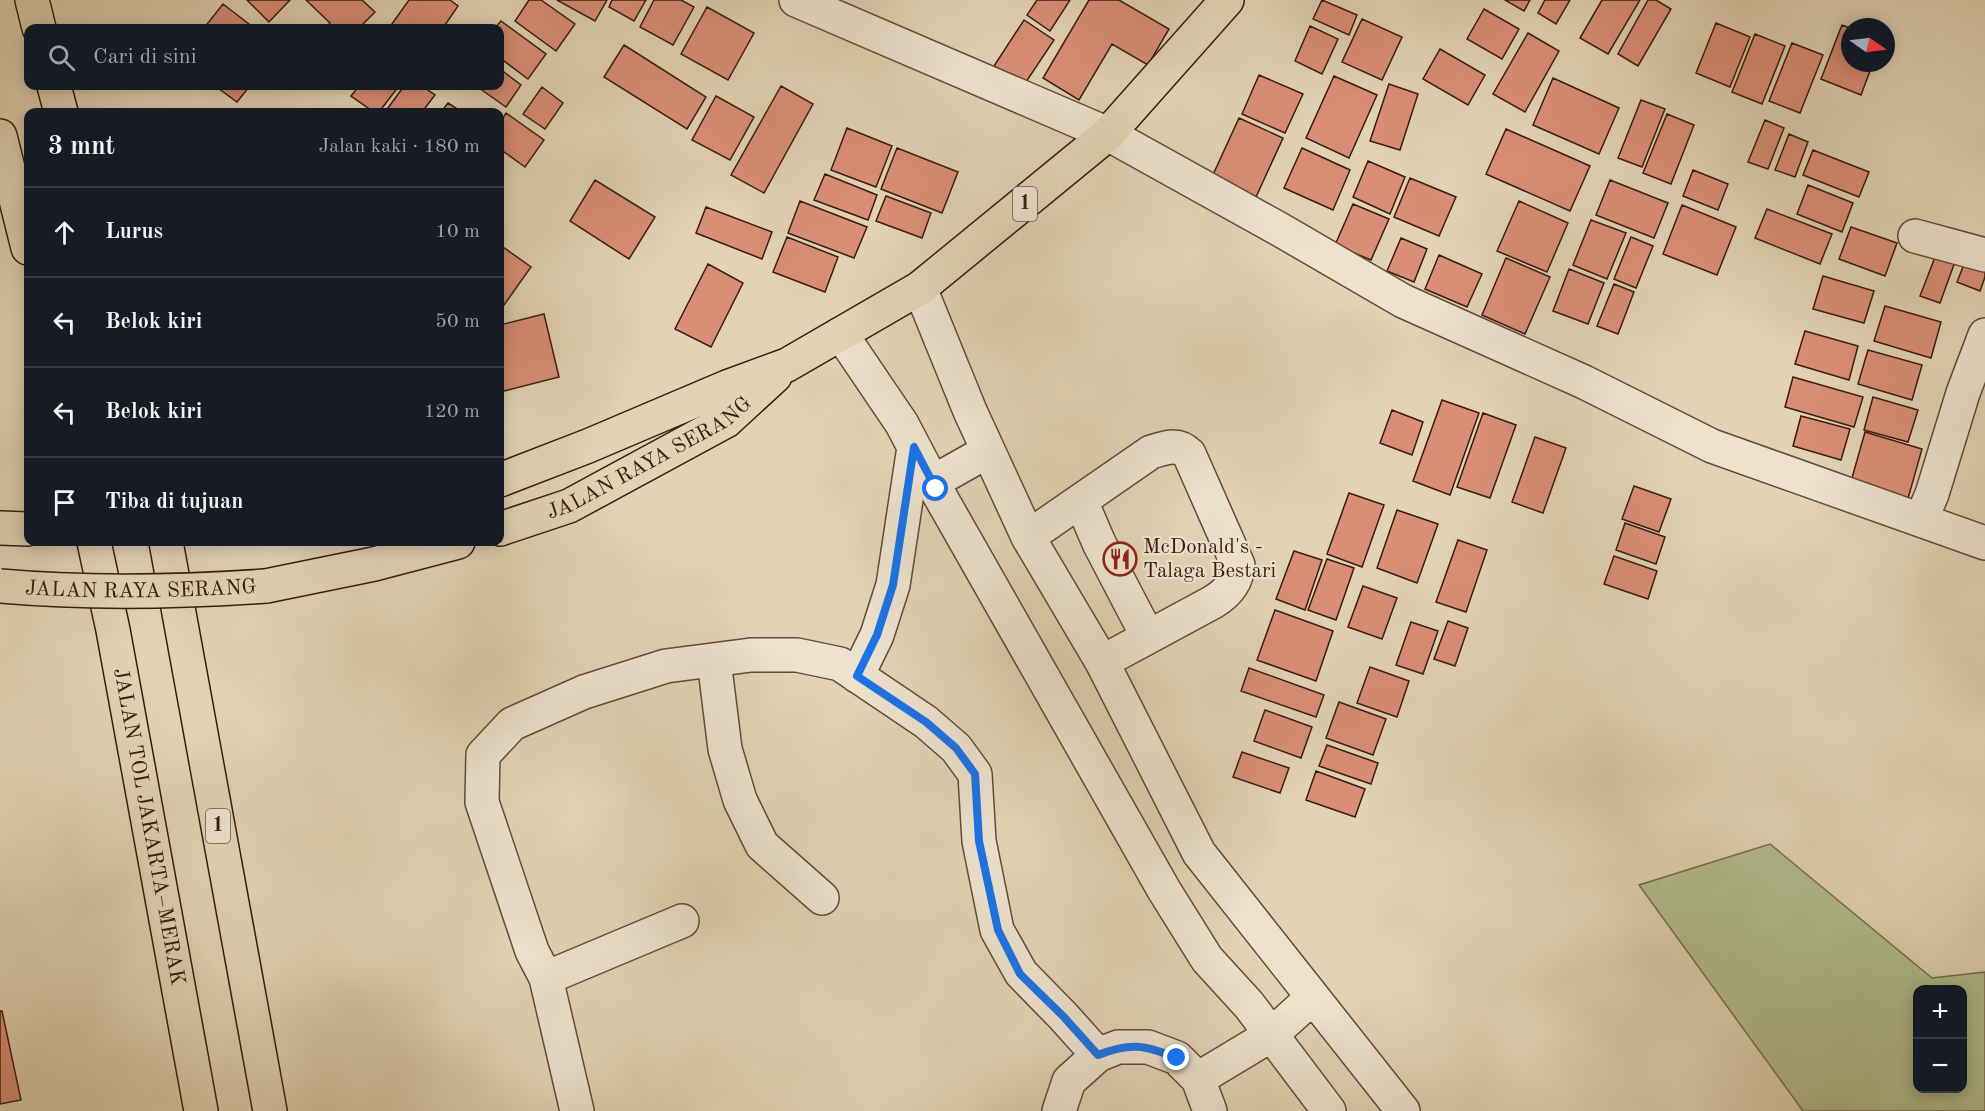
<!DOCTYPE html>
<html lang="id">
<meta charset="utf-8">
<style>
:root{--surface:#171b24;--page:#20242c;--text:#f1f3f6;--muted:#9ea1a6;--line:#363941}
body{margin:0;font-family:"Old Standard TT",serif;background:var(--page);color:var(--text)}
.controls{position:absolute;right:18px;bottom:18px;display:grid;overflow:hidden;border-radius:12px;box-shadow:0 3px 15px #0003}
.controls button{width:54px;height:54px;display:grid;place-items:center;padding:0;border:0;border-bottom:2px solid var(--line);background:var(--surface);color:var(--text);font:30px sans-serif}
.compass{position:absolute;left:1841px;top:18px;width:54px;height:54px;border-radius:50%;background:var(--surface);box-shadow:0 3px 15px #0003;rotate:104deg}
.stop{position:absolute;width:18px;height:18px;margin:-14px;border:4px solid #1a73e8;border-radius:50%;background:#fff}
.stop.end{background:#1a73e8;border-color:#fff;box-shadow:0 2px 6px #0008}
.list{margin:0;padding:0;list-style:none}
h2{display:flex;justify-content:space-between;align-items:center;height:78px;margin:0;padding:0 24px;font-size:26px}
h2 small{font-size:20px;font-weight:400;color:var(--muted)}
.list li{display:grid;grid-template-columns:39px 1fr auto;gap:18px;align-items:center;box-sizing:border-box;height:90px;padding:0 24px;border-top:2px solid var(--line)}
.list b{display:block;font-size:22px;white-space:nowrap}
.list em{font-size:20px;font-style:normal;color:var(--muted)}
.icon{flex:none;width:33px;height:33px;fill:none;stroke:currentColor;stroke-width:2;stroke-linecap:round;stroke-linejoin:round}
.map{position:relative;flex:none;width:1985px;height:1111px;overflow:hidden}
.search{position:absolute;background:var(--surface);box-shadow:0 3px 15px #0003;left:24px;top:24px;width:480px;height:66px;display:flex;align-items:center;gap:15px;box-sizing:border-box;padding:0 21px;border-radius:12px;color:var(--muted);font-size:22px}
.panel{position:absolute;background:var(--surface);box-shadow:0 3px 15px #0003;left:24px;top:108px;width:480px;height:438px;border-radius:12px}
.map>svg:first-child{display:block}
.green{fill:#b1bd8f;stroke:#746c4e;stroke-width:1.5;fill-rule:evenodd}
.building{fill:#da8e75;stroke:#381c0d;stroke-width:1.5}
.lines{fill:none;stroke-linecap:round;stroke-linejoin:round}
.minor-casing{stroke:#624a37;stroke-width:36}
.highway-casing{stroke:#381c0d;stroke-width:36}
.minor{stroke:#ece2ce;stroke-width:33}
.highway{stroke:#e1d3b4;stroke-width:33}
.highway-bridge-casing{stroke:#381c0d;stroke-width:36;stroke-linecap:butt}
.highway-bridge{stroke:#e1d3b4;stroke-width:33}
.route{stroke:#1a73e8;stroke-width:8}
.labels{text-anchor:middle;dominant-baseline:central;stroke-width:4.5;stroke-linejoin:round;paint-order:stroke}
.shield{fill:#ece2ce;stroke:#6e5747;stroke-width:1.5}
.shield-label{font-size:20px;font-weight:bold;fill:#381c0d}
.street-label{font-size:21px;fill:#381c0d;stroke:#ece2ce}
.poi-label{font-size:21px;fill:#381c0d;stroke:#ece2ce;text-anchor:start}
</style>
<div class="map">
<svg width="1985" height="1111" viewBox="0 0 1985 1111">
<rect width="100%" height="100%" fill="#e1d3b4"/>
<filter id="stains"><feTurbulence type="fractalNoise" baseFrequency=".00333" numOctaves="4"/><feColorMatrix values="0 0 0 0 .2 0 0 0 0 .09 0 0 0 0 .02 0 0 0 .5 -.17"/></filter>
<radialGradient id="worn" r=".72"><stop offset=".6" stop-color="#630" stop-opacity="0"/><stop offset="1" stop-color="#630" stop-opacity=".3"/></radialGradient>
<!-- green -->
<path class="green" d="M1770,844L1932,978L1985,972V1111H1803L1639,885ZM1918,990H1962V1088H1918Z"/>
<!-- building -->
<path class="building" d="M247,0H290L269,22Z
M306,0H362L375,12L359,28H325L330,23Z
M409,0H450L458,6L443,28H389Z
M529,0H541L575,24L556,51L515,21Z
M557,0H607L595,21Z
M612,0H646L634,21L609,7Z
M654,0H681L694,7L673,45L640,27Z
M1037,0H1070L1050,31L1027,15Z
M1089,0H1119L1169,29L1148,65L1112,44L1079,100L1043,78Z
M1322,0L1357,15L1349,35L1313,19Z
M1505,0H1530L1524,11Z
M1545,0H1570L1556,24L1538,13Z
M1602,0H1640L1608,54L1580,38Z
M1648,0H1656L1671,9L1638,66L1618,54Z
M223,4L254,28H204Z
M707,7L754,33L728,80L681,54Z
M1484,9L1519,29L1502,59L1467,39Z
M1362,19L1402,37L1382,80L1342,62Z
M1024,20L1054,40L1024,85L994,66Z
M501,21L546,54L528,79L500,58V28H495Z
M1716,23L1750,37L1730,87L1696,73Z
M1842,25L1850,28V63H1873L1861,95L1821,79Z
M1310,26L1338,39L1322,74L1295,61Z
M1528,33L1559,51L1525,112L1493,94Z
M1755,34L1785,46L1762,104L1732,92Z
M1792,43L1823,55L1800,113L1769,101Z
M624,45L706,97L687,129L604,77Z
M1440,49L1485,75L1468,105L1423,79Z
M500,69L521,85L506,107L479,88L481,86H500Z
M1259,75L1303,94L1285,133L1242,114Z
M1334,76L1377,95L1349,158L1306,138Z
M1553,78L1619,108L1599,154L1533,125Z
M1389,84L1418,94L1400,150L1370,141Z
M215,86H250L237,102Z
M359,86H399L379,112H374L351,96Z
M404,86H422L435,95L422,112H385Z
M781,86L813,104L764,193L731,175Z
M542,87L563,103L545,129L523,114Z
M716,96L754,117L730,160L692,140Z
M1641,100L1665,109L1642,167L1618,158Z
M448,103L462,112H441Z
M506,113L544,140L525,167L500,149V123Z
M1667,114L1694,125L1671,184L1643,173Z
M1239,118L1283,138L1256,197L1212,177Z
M1765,120L1784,128L1768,169L1748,162Z
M847,128L892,146L876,187L831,170Z
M1506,129L1590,166L1570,211L1486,174Z
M1789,134L1808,142L1795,177L1775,170Z
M897,148L958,172L942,213L881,189Z
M1302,148L1350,170L1333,210L1284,188Z
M1813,150L1869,172L1859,197L1803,175Z
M1368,161L1405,177L1390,214L1353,197Z
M1693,170L1728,184L1718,210L1683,196Z
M825,174L877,195L868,220L814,200Z
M1410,178L1456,197L1439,236L1394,217Z
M595,180L655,217L629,259L570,221Z
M1610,180L1668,203L1654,238L1596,215Z
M1808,185L1853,203L1842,232L1797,214Z
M886,196L931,213L922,238L876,221Z
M800,201L867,227L854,258L788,233Z
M1519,201L1568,223L1547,272L1497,251Z
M1353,204L1389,219L1371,260L1335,245Z
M1682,205L1736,227L1717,275L1663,254Z
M706,207L772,232L762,259L696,233Z
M1767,209L1832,234L1820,264L1755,238Z
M1591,220L1626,233L1607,279L1573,265Z
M1851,227L1897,243L1885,276L1839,259Z
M787,237L838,257L825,292L773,272Z
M1631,237L1653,246L1636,288L1614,279Z
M1401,238L1427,249L1414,282L1387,271Z
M503,247L531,267L504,305L500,302V251Z
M1937,252L1956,259L1940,303L1920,296Z
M1968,254L1985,261V277L1980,291L1957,282Z
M1439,255L1482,274L1467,307L1425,289Z
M1506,258L1550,277L1525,334L1482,315Z
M708,264L743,283L711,347L675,329Z
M1569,269L1604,283L1588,324L1553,311Z
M1823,276L1874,291L1864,323L1813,309Z
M1614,284L1634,292L1618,334L1597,326Z
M1885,306L1941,322L1931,358L1874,341Z
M544,314L559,377L500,392V325Z
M1805,331L1858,346L1849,380L1795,364Z
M1868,350L1922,365L1912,400L1858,384Z
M1793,377L1863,397L1854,427L1785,407Z
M1873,397L1918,410L1908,442L1864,430Z
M1442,400L1479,413L1450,495L1413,481Z
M1392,410L1423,422L1412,455L1380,443Z
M1483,413L1516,425L1490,498L1457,487Z
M1801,416L1850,429L1841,460L1793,446Z
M1865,432L1922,449L1907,502L1850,485Z
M1535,437L1566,448L1543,513L1512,502Z
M1634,486L1671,499L1659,532L1622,519Z
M1349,493L1384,505L1362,567L1327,554Z
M1397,510L1438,524L1417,583L1377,568Z
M1625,523L1665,537L1656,564L1616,550Z
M1458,540L1487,550L1466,612L1436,602Z
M1294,551L1322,560L1305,610L1276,599Z
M1614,556L1657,571L1648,599L1604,584Z
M1327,559L1354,568L1336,620L1308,610Z
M1363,586L1397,598L1382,639L1348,627Z
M1275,610L1333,631L1316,681L1257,660Z
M1448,621L1468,628L1455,666L1434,659Z
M1411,622L1438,631L1423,674L1396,665Z
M1370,667L1409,681L1397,717L1357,703Z
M1249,668L1324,695L1316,717L1241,691Z
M1339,702L1386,719L1373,755L1326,738Z
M1265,710L1312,727L1301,758L1254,741Z
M1327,745L1378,763L1371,784L1319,766Z
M1242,752L1289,768L1280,793L1233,777Z
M1316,771L1365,789L1355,817L1306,800Z
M0,1011H2L21,1100L0,1104Z"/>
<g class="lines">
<defs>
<path id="minor" d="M796,0L1108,134L1279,229L1403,301L1584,382L1712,446L1985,543
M1915,236L1985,255
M920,288L970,411L1028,537L1102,662L1199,853L1403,1111
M841,334L902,424L936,489L1164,890L1207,959L1249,1005L1329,1111
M933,482L988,451
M1081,501L1099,543L1148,637
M1921,520L1932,494L1963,393L1985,335
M1028,537L1151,452C1165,448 1177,442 1189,454L1238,565C1237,582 1228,593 1213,602L1102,662
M714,660L725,749L740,800L762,845L822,898
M857,676L877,635L893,585L914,447
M546,978L682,921
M1198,1079L1271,1035L1313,997
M577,1111L546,978L532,951L482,802L483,755L512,724L584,692L666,666L751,655H797L840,664L926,722L956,748L975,774L979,841L997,930L1021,973L1063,1016L1098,1055
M1059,1111L1069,1081L1098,1055L1118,1047H1148L1177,1058L1198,1079L1210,1111"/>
<g id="highway">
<path d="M32,0L39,28"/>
<path d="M54,86L61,112"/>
<path d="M0,136L28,248"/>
<path d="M500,480L588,446L727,387L787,365L920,288L1108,134L1227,0"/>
<path d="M0,528L28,529"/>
<path id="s1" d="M500,529L569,506L726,421L775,376"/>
<path id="s2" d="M94,542L113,630L201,1111"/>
<path d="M166,542L270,1111"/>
<path d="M266,586L374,564L458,542"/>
</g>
</defs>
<!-- minor casing -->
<use href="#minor" class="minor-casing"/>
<!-- highway casing -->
<use href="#highway" class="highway-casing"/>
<!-- minor -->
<use href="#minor" class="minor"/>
<!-- highway -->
<use href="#highway" class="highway"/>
<defs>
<g id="highway-bridge">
<path id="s3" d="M0,586C89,594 178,592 266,586"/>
</g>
</defs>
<!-- highway-bridge casing -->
<use href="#highway-bridge" class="highway-bridge-casing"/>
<!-- highway-bridge -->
<use href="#highway-bridge" class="highway-bridge"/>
</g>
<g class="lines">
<!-- route -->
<path class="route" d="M936,489L914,447L893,585L877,635L857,676L926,722L956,748L975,774L979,841L998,930L1020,974L1063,1016L1098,1055C1130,1042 1145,1045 1177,1058"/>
</g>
<!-- icons -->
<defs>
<symbol id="restaurant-ring" viewBox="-11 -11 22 22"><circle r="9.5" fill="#ece2ce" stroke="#8f2418" stroke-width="1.5"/><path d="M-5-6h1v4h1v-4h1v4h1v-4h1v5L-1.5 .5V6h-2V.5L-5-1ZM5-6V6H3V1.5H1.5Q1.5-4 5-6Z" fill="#8f2418"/></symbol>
</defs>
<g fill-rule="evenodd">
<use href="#restaurant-ring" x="1101" y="540" width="38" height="38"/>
</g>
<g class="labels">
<!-- shield labels -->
<g class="shield">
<rect x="1013" y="187" width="24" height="34" rx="4.5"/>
<rect x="206" y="809" width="24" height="34" rx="4.5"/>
</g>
<g class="shield-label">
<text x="1025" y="204">1</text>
<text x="218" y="826">1</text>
</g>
<!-- street labels -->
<g class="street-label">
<text stroke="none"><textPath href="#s1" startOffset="166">JALAN RAYA SERANG</textPath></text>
<text stroke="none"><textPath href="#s3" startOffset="141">JALAN RAYA SERANG</textPath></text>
<text stroke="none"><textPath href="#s2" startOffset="290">JALAN TOL JAKARTA–MERAK</textPath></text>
</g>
<!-- poi labels -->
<g class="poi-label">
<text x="1143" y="547">McDonald's -<tspan x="1143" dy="24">Talaga Bestari</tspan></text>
</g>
</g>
<rect width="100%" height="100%" filter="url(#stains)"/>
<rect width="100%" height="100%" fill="url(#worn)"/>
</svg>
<div class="controls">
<button>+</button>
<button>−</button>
</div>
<svg class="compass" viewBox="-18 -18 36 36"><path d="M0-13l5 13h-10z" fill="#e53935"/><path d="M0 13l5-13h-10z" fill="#9ea1a6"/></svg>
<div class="stop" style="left:936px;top:489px"></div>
<div class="stop end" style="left:1177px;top:1058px"></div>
<div class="search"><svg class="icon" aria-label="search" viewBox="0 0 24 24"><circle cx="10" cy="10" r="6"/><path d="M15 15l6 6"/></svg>Cari di sini</div>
<section class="panel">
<h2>3 mnt<small>Jalan kaki · 180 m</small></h2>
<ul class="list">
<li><svg class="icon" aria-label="ahead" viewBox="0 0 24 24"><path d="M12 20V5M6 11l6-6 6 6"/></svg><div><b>Lurus</b></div><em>10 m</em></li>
<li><svg class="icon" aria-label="left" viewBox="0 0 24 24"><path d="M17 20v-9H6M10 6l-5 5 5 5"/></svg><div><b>Belok kiri</b></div><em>50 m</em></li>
<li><svg class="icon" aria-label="left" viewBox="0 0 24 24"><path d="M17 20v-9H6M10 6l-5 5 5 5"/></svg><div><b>Belok kiri</b></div><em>120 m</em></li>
<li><svg class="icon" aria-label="arrive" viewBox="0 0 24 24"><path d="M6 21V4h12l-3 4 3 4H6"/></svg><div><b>Tiba di tujuan</b></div></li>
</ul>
</section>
</div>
